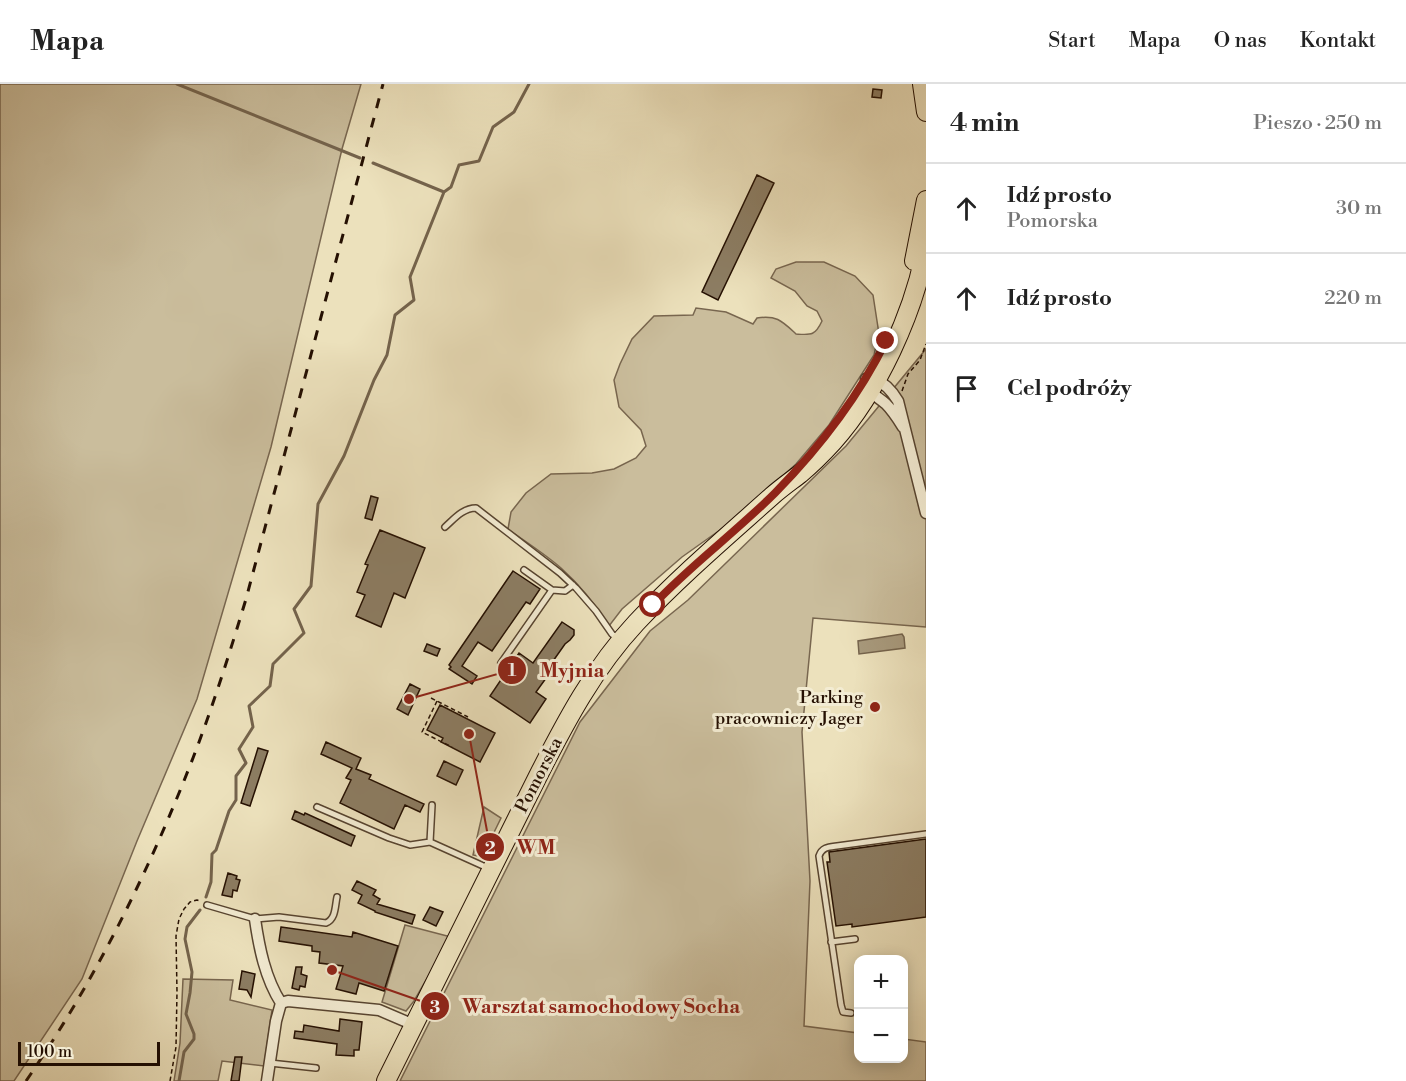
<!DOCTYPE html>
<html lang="pl">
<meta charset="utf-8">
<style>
:root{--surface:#fff;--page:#f2f2f2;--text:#222;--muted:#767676;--line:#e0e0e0}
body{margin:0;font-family:"Libre Bodoni",serif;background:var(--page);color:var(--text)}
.controls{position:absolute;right:18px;bottom:18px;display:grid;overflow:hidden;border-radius:12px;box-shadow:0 3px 15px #0003}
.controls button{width:54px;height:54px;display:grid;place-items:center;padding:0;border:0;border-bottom:2px solid var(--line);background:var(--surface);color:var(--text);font:30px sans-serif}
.scale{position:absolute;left:18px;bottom:15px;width:142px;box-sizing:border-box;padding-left:6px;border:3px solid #251002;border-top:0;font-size:16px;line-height:21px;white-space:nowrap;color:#251002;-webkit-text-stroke:4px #f3ecd3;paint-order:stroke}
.stop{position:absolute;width:18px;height:18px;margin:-14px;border:4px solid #8f2418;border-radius:50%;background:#fff}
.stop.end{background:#8f2418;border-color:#fff;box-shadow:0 2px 6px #0008}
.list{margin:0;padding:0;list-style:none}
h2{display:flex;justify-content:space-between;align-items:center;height:78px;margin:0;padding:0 24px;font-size:26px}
h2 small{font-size:20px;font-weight:400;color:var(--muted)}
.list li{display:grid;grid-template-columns:39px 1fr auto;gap:18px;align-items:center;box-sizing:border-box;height:90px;padding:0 24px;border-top:2px solid var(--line)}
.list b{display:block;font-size:22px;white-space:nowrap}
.list p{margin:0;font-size:20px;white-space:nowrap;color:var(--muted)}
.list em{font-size:20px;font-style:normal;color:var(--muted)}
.icon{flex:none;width:33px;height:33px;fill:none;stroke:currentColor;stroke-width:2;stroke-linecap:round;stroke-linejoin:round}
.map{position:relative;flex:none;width:926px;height:997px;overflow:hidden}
header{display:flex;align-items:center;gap:36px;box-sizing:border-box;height:84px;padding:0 30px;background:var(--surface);border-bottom:2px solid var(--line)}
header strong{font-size:28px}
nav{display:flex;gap:33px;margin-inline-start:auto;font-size:21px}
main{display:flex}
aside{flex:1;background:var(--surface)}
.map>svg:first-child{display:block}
.green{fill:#cabd9c;stroke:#78664f;stroke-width:1.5}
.water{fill:#a89a7d;stroke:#74634c;stroke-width:1.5}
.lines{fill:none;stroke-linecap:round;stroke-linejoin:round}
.stream{stroke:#74634c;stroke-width:3}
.building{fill:#8c7d63;stroke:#251002;stroke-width:1.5}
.lane-casing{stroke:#574430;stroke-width:8}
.street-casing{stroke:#574430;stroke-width:13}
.primary-casing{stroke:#251002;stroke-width:20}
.path{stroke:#251002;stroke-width:1.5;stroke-dasharray:4.5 3;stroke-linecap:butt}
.lane{stroke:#f3ecd3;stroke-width:5}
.street{stroke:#f3ecd3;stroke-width:10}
.primary{stroke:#ece1bc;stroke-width:18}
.rail{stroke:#251002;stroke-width:3;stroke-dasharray:10 10;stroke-linecap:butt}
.route{stroke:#8f2418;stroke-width:8}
.poi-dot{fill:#8f2418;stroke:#f3ecd3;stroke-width:2}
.labels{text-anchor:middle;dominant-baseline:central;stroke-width:6;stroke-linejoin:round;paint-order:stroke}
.poi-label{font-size:18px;fill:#251002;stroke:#f3ecd3;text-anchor:end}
.street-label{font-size:18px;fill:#251002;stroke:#f3ecd3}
.leader{fill:none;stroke:#8f2418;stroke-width:2}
.callout-dot{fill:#8f2418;stroke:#f3ecd3;stroke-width:2}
.mark-label{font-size:18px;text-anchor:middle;font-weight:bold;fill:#fff}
.callout-label{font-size:20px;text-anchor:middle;font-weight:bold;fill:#8f2418;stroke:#f3ecd3;stroke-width:6;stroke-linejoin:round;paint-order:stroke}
</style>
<header>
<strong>Mapa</strong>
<nav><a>Start</a><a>Mapa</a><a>O nas</a><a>Kontakt</a></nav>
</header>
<main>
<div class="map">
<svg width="926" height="997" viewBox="0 0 926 997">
<rect width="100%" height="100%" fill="#ece1bc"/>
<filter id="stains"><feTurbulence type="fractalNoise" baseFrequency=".00333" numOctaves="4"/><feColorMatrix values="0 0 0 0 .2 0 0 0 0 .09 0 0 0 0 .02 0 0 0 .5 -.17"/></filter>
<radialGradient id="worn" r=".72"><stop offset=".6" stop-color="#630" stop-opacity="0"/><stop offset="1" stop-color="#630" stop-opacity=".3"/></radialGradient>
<!-- green -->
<path class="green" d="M0,0H361L342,65L271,363L197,615L137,757L82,895L14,997H0Z
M796,178H824L855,192L873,211L879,250L874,271L829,341L796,380L734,436L682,473L622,525L609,542C596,521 580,501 561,484C545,470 526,458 508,445L511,428L526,409L551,390L592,389L614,385L636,374L646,362L641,346L619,323L614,296L620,280L632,255L654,232L693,231L696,224L726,228L753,240L757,234C777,231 782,237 796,250C811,251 815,252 822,237L817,227L807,222L795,207L771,194L776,185Z
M926,265V543L813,534L802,648L810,797L804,942L858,949V974H904V955L926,958V997H400L580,638L650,547L688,516L846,362Z
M484,723L501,734L482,773L473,771Z
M405,841L451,853L414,917L406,927L382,918Z
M183,895L233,896L230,916L272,926L264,982L222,977L218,997H174L180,959Z"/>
<!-- water -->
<path class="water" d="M902,550L904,553L905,564L859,570L858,557Z"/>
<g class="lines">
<!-- stream -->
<path class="stream" d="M177,0L360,74
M444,108L451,103L459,81L479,77L493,43L514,28L529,0
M206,813L211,798L212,770L216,766L229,727L236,716V692L246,679L239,665L253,643L249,622L270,602L273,580L304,549L294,525L311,502L318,420L344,372L374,296L387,271L395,231L414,216L410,193L444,108L373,79
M179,997L184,968L194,955V950L186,930L190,909L192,888L185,855L187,843L200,826"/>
</g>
<!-- building -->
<path class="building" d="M873,5L882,6L881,14L872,13Z
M757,91L774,99L718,216L702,208Z
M371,412L378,414L372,436L365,434Z
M380,446L425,464L405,514L394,509L381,543L356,532L365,511L357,508L368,481L365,480Z
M513,487L540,505L530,520L526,518L492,567L478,558L462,582L477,592L472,600L449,585L451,583L449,581Z
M562,538L574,546V551L570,556L565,560L546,587L549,590L536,608L546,615L530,639L490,612L519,569L533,579Z
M427,560L440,565L437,572L424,567Z
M410,600L420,605L408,631L397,625Z
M440,621L495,649L480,678L441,658L443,654L427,646Z
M326,658L361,674L356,685L371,691L369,695L424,720L420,728L405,721L394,745L340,719L351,696L346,694L352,684L321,670Z
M258,664L268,667L250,722L241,719Z
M444,677L463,686L456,701L437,692Z
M295,727L304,731L305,729L355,752L351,762L292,735Z
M926,755V833L852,843V840L836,842L827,778H830L829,768Z
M228,789L237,792L236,795L240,796L237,807L233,806L232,813L222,811Z
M357,797L376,806L373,811L380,815L377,820L415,831L412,840L375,828V827L358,819L362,811L352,806Z
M430,823L443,828L436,842L423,836Z
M281,843L352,853L353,848L398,862L384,907L359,899L356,910L336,905L343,882L319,879L320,868L312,867V862L279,857Z
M296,883H302L301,890L307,892L305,903L300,902L299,906L292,904Z
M242,887L255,890L251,913L247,906L239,905Z
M340,935L362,938L359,966H354V972L336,971L337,960L294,954L295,947L303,948L304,941L339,947Z
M235,973H242L239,997H231Z"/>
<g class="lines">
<defs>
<path id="lane" d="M445,443C454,435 463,424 476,424L560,489L576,504L596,527L612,550L617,554
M524,486L552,506
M501,579L552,506L565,507L573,501
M317,723L389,754L410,761L430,758L490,785
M430,758L432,721
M207,821L255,835L279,833L326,839C336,835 335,822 337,813
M831,858L855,855
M851,929L843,928L841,921L819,772C822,763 829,763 837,762L926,750
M270,979L316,984"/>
<path id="street" d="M903,343C898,335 893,327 886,320C876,311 868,310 866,295L873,294C883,298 892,307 898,317L926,429
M255,835C259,863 265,894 281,919
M267,997L276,937L281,919L288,917L379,926L414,941"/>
<path id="primary" d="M922,0L926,28
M914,177L926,116
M386,997L538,692C566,637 594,584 636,539C678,494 726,453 772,412C781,404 791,397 800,390C812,380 823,369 833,358C878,307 914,229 926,163"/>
</defs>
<!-- lane casing -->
<use href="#lane" class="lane-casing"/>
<!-- street casing -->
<use href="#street" class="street-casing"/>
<!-- primary casing -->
<use href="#primary" class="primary-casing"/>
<!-- path -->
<path class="path" d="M902,307L908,290L920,276L926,260
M431,614L468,633
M437,617L422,648L452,663
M170,997L176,963L177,908L176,852L179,835L184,825L190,818L197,816L200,817"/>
<!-- lane -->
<use href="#lane" class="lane"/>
<!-- street -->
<use href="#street" class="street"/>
<!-- primary -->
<use href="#primary" class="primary"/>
<!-- rail -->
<path class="rail" d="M26,997C95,897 149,787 193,674C213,622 230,568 246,515L383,0"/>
</g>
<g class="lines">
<!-- route -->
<path class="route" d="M653,521C691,481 736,448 775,409C819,364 858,314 886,257"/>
</g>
<!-- markers -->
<circle class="poi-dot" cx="875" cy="623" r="6"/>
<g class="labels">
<!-- poi labels -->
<g class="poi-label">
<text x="863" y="613">Parking<tspan x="863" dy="21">pracowniczy Jager</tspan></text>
</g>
<!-- street labels -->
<g class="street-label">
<text transform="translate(539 691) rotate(-63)">Pomorska</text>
</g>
</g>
<!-- callouts -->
<path class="leader" d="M409 615L512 586M469 650L490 763M332 886L435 922"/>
<g class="callout-dot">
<circle cx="409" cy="615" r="6"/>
<circle cx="469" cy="650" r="6"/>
<circle cx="332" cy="886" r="6"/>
<circle cx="512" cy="586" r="15"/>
<circle cx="490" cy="763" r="15"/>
<circle cx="435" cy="922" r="15"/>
</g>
<g class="mark-label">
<text x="512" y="592">1</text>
<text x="490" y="770">2</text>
<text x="435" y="929">3</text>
</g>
<g class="callout-label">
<text x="572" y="593">Myjnia</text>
<text x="536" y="770">WM</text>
<text x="601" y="929">Warsztat samochodowy Socha</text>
</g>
<rect width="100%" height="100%" filter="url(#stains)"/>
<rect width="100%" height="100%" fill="url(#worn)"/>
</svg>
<div class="controls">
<button>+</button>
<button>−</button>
</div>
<div class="scale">100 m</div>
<div class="stop" style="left:653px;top:521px"></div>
<div class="stop end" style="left:886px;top:257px"></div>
</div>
<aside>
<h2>4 min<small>Pieszo · 250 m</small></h2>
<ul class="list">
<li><svg class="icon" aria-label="ahead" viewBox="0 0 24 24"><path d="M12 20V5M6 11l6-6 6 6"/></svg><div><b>Idź prosto</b><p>Pomorska</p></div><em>30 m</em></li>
<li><svg class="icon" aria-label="ahead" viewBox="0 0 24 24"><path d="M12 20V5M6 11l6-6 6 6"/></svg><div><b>Idź prosto</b></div><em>220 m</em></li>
<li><svg class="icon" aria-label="arrive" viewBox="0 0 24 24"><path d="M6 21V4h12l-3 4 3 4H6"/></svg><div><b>Cel podróży</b></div></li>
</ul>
</aside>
</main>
